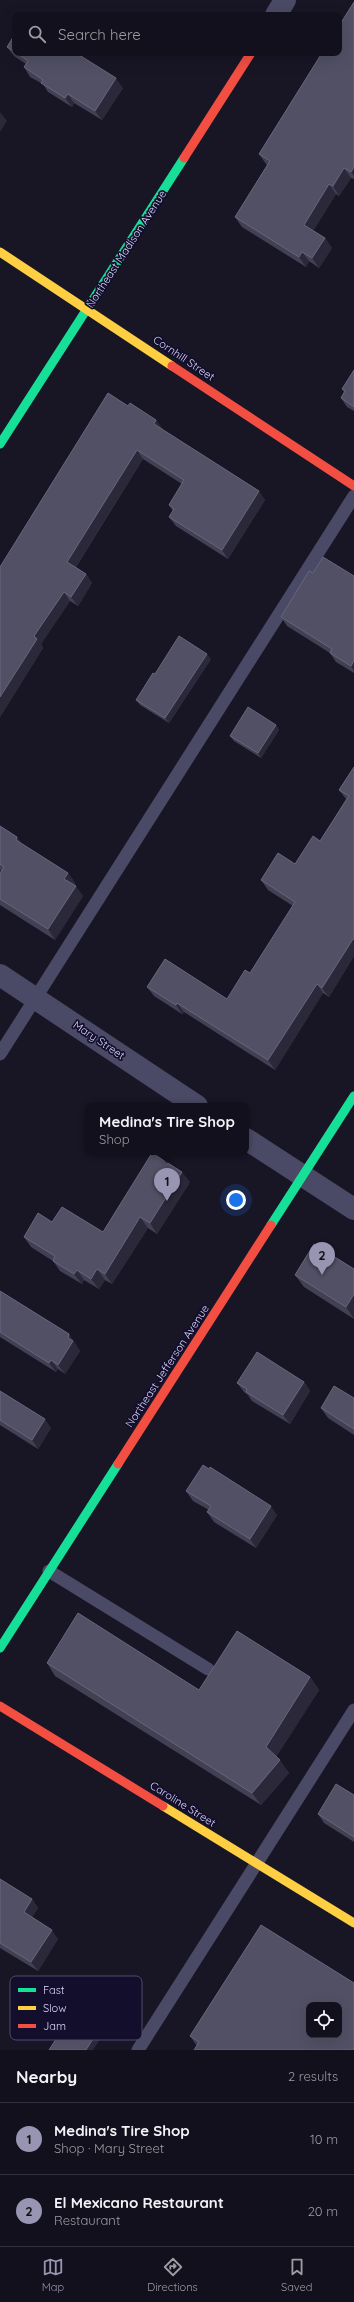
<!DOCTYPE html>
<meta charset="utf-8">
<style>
:root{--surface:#12101c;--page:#1b1925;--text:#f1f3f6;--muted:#9c9da3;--line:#31303b;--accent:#9895b3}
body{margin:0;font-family:Quicksand,sans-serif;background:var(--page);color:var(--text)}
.controls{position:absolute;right:12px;bottom:12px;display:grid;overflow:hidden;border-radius:8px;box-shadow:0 4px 16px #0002}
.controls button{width:36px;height:36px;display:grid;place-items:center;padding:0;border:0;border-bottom:1px solid var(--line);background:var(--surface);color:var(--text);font:20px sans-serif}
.you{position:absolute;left:236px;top:1200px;width:14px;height:14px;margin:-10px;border:3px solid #fff;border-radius:50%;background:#1a73e8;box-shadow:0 0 0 6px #1a73e833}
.badge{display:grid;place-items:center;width:26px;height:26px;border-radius:50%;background:var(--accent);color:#111;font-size:13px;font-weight:700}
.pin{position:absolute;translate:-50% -33px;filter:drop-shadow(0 1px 2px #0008)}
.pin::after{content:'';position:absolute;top:21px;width:14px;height:12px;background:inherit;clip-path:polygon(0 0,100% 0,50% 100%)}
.popup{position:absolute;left:85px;top:1103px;width:164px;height:52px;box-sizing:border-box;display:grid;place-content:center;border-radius:8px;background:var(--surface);filter:drop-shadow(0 1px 3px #0005);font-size:13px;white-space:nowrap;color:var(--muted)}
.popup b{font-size:15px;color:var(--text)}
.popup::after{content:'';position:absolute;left:50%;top:100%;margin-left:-8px;border:8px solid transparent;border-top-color:var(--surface)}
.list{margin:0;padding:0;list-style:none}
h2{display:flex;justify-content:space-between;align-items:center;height:52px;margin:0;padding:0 16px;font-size:17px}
h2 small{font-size:13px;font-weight:400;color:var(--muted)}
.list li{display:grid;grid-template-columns:26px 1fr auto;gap:12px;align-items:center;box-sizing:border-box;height:72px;padding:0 16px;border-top:1px solid var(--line)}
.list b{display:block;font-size:15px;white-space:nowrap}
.list p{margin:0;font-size:13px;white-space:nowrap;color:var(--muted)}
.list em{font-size:13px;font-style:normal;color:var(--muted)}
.icon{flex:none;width:22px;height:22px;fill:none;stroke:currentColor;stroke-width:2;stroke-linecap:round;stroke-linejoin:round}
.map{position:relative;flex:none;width:354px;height:2050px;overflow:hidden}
.search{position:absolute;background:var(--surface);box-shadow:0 4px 16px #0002;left:12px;right:12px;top:12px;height:44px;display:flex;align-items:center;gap:10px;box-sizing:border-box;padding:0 14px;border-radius:8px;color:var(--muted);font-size:15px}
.sheet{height:196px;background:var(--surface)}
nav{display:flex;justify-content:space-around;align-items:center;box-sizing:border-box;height:56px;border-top:1px solid var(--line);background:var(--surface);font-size:11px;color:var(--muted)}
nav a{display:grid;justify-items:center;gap:2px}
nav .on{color:var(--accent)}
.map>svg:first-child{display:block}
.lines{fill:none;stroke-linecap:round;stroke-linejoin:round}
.lane{stroke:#4a4a66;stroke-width:13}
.street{stroke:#4a4a66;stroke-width:22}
.fast{stroke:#16e098;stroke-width:9}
.slow{stroke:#ffcf43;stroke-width:9}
.jam{stroke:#f24e42;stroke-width:9}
.wall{fill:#424053}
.shaded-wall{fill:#2a2839}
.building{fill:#525065;stroke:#68667e;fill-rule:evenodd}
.labels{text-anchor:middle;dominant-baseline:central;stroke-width:3.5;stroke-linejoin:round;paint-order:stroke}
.street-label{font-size:11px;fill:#dddaff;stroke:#130e2c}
.key{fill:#130e2c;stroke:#504b6b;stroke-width:1}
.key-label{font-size:11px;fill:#dddaff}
</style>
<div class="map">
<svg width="354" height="2050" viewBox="0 0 354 2050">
<rect width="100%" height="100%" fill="#181525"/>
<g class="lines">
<!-- lane -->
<path class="lane" d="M0,1054L354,496
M49,1571L208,1669
M138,2050L354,1710"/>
<!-- street -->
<path class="street" d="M276,15L285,0
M0,975L197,1106
M246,1139L354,1209"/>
<!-- fast -->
<path class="fast" d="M0,444L184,158
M271,1225L354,1096
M0,1648L118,1464"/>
<!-- slow -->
<path class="slow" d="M0,252L172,366
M163,1806L354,1923"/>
<!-- jam -->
<path class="jam" d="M184,158L251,53
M172,366L354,486
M118,1464L271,1225
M0,1706L163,1806"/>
</g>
<!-- wall -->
<path class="wall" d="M354,2V179L351,178L339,196L336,194L313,231L325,238L332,248L319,268L309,261L306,267L242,227L235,217L267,165L266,164L259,154Z
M15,34V53H76L123,88L102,120L74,103L72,107L48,92L43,84L30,77L24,67L26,64L14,56L7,47Z
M354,370V411L347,407L341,398L344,392L342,389Z
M163,429L162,430L265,500L228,559L176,526L169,517L173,511L169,505L182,484L143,459L76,567L86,574L92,583L78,606L70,601L41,644L43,648L0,717V567Z
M313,573L354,576V673L336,662L330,653L287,626L281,617Z
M211,659L169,723L140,705L136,700Z
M276,725L279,730L261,758L234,741L230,736Z
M354,767V956L329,997L323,993L275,1070L184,1012L182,1014L154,996L147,987L227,999L250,973L293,906L268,890L261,880L295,864L320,841L346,799L339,790Z
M0,826L17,837L22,844L68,873L75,883L74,885L83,896L55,940L0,905V873L2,871L0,870Z
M190,1182L157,1234L148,1228L112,1284L105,1280L99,1289L84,1280L82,1284L60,1271L53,1261L31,1247L24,1237L52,1222L103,1232Z
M354,1269V1319L304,1287L295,1275Z
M0,1291L69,1334L80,1351L65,1374L58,1369L56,1372L0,1337Z
M304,1382L310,1391L290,1424L252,1401L248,1395L244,1392L237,1383Z
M0,1391L51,1428L38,1449L0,1425Z
M354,1398V1435L328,1418L321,1408Z
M209,1469L277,1515L256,1548L214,1522L207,1512L209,1510L193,1501L186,1491Z
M47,1663L199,1690L310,1677L319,1690L276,1757L289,1773L261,1805L55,1676Z
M354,1795V1842L324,1823L318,1814Z
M0,1879L32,1899L38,1908L32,1917L58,1939L38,1971L0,1948Z
M354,1983L197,2046L190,2036Z"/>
<!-- shaded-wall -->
<path class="shaded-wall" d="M116,78L123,88L102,120L95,111Z
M68,94L74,103L72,107L65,98Z
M0,112L7,121L0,132Z
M354,167V176L351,172Z
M344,168L351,178L339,196L333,186Z
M329,184L336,194L311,235L304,225Z
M325,238L332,248L319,268L312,258Z
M302,252L309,261L306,267L299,257Z
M156,420L163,429L160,434L154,424Z
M137,450L143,459L73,571L67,562Z
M259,491L265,500L228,559L222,550Z
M86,574L92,583L78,606L71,597Z
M64,592L70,601L41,644L43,648L0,717V697L34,636Z
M207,654L211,659L169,723L165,718Z
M354,661V671L351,666Z
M276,725L279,730L261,758L258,753Z
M17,837L24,847L16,840Z
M68,873L75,883L71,889L64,879Z
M76,886L83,896L55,940L48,929Z
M353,939L354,940V956L329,997L322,988Z
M317,984L323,993L275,1070L268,1060Z
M177,1003L184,1012L182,1014L176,1005Z
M182,1172L190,1182L157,1234L150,1223Z
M140,1217L148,1228L112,1284L105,1274Z
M97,1269L105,1280L99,1289L91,1279Z
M77,1270L84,1280L82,1284L74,1274Z
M354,1294V1319L346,1307Z
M69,1334L80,1351L65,1374L58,1365L68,1338Z
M51,1360L58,1369L56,1372L49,1363Z
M304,1382L310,1391L290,1424L283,1415Z
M45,1419L51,1428L38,1449L32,1440Z
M271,1506L277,1515L256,1548L250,1539Z
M310,1677L319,1690L275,1759L266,1747Z
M280,1760L289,1773L261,1805L252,1793Z
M32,1899L38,1908L30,1920L24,1912Z
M52,1930L58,1939L38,1971L31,1962Z
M117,2001L121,2007L93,2050H86Z"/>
<!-- building -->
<path class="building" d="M354,2V167L351,172L344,168L333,186L329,184L304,225L325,238L312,258L302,252L299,257L235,217L270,161L259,154L322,53H339V26Z
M15,34V52L7,47Z
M17,53H76L116,78L95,111L68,94L65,98L41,83L43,80L24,67L28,61Z
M354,370V407L341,398L345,391L342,389Z
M108,393L128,406L130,403L156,420L154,424L259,491L222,550L169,517L174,509L169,505L184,480L137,450L67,562L86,574L71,597L64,592L34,636L37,639L0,697V567Z
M323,557L354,576V661L351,666L330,653L332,649L281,617L309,571L313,573Z
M179,636L207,654L165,718L136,700L153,673L155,674Z
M248,707L276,725L258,753L230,736Z
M354,767V939H353L322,988L317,984L268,1060L177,1003L176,1005L147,987L165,959L227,999L245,970L250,973L295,902L261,880L278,853L295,864L313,836L320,841L349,796L339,790Z
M0,826L17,837L16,840L68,873L64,879L76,886L48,929L0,899V873L4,867L0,864Z
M152,1153L182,1172L150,1223L140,1217L105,1274L97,1269L91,1279L77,1270L74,1274L53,1261L55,1256L24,1237L38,1213L52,1222L62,1207L103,1232Z
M314,1244L354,1269V1294L346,1307L295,1275Z
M0,1291L69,1334L68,1338L73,1341L58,1365L51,1360L49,1363L0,1332Z
M257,1352L304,1382L283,1415L246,1392L247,1389L237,1383Z
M334,1386L354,1398V1429L321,1408Z
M0,1391L45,1419L32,1440L0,1420Z
M203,1465L209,1469L210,1467L271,1506L250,1539L207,1512L211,1506L186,1491Z
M78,1613L199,1690L237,1631L310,1677L266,1747L280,1760L252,1793L47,1663Z
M336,1784L354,1795V1837L318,1814Z
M0,1879L32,1899L24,1912L52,1930L31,1962L0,1943Z
M261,1925L354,1983V2050H194L199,2042L190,2036ZM309,2005H339V2035H309Z
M94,1987L117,2001L86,2050H49L67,2022L70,2023Z"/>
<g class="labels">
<!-- street labels -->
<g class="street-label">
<text transform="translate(126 249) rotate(-57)">Northeast Madison Avenue</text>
<text transform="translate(184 358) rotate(34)">Cornhill Street</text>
<text transform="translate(99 1040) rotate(34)">Mary Street</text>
<text transform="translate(167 1366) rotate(-57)">Northeast Jefferson Avenue</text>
<text transform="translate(183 1804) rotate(32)">Caroline Street</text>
</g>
</g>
<!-- legend -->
<rect x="10" y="1976" width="132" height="64" rx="6" class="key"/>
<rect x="18" y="1988" width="18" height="4" fill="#16e098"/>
<rect x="18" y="2006" width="18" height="4" fill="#ffcf43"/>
<rect x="18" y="2024" width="18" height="4" fill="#f24e42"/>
<g class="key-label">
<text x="43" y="1994">Fast</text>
<text x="43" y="2012">Slow</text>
<text x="43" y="2030">Jam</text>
</g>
</svg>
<div class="controls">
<button><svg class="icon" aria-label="locate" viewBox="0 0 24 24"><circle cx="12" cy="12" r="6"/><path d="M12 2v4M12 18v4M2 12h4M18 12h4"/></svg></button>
</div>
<div class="you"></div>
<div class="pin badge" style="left:167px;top:1201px">1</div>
<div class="popup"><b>Medina's Tire Shop</b>Shop</div>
<div class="pin badge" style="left:322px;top:1275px">2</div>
<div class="search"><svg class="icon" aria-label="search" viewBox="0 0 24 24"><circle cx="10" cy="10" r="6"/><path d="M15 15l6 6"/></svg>Search here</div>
</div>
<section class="sheet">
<h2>Nearby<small>2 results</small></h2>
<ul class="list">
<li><span class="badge">1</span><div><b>Medina's Tire Shop</b><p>Shop · Mary Street</p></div><em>10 m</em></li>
<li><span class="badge">2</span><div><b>El Mexicano Restaurant</b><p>Restaurant</p></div><em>20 m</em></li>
</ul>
</section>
<nav>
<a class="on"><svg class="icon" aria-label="map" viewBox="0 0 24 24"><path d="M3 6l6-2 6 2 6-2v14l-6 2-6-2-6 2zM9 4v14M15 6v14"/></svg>Map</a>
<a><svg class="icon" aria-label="directions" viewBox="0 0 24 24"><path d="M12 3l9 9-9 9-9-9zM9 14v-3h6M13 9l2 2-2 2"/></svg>Directions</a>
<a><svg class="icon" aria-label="saved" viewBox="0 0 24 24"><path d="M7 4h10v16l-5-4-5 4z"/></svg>Saved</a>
</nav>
